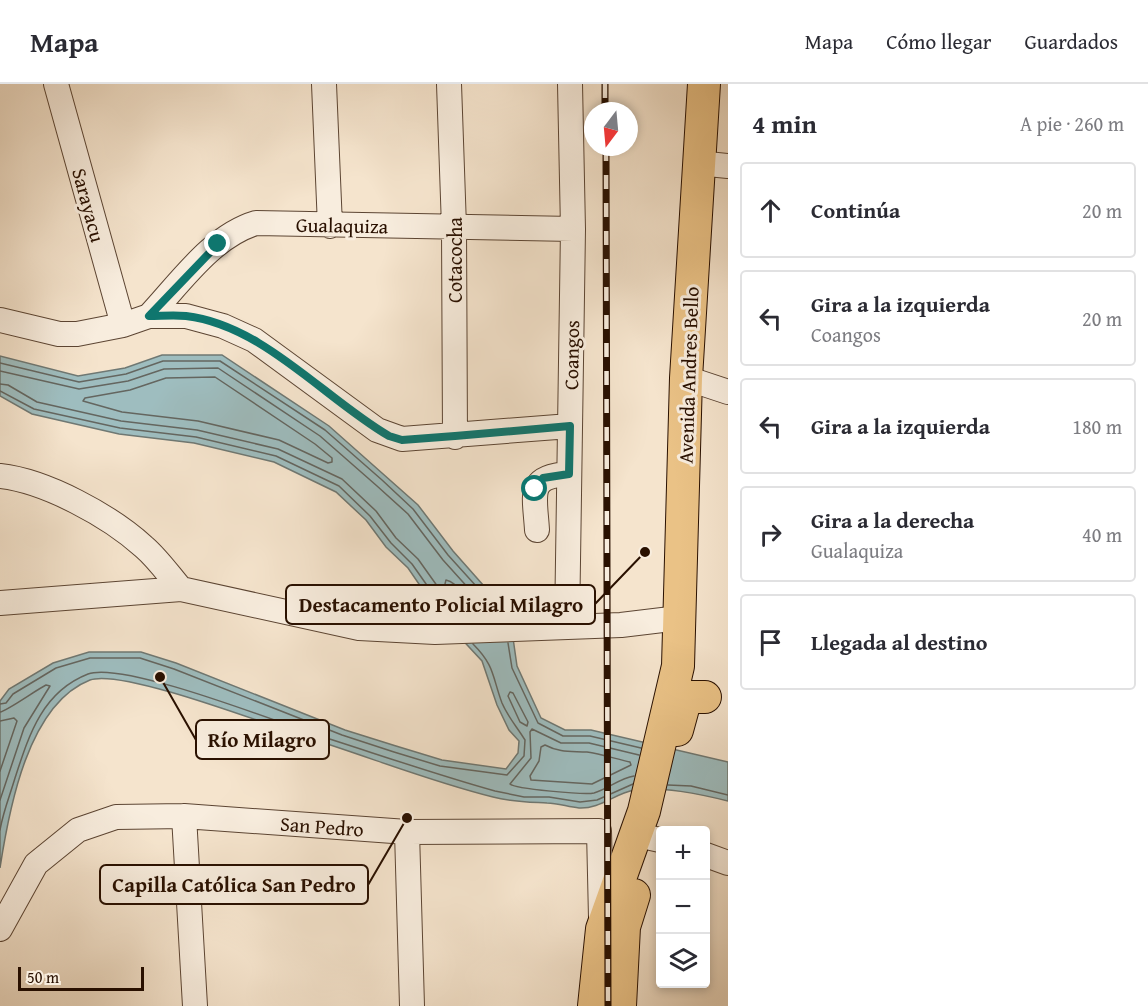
<!DOCTYPE html>
<html lang="es">
<meta charset="utf-8">
<style>
:root{--surface:#fff;--page:#f7f7f7;--text:#2b2b33;--muted:#7c7c81;--line:#e1e1e2}
body{margin:0;font-family:"Gentium Book Plus",serif;background:var(--page);color:var(--text)}
.controls{position:absolute;right:18px;bottom:18px;display:grid;overflow:hidden;border-radius:6px;box-shadow:0 3px 9px #0003}
.controls button{width:54px;height:54px;display:grid;place-items:center;padding:0;border:0;border-bottom:2px solid var(--line);background:var(--surface);color:var(--text);font:30px sans-serif}
.compass{position:absolute;left:584px;top:18px;width:54px;height:54px;border-radius:50%;background:var(--surface);box-shadow:0 3px 9px #0003;rotate:196deg}
.scale{position:absolute;left:18px;bottom:15px;width:126px;box-sizing:border-box;padding-left:6px;border:3px solid #291000;border-top:0;font-size:16px;line-height:21px;white-space:nowrap;color:#291000;-webkit-text-stroke:4px #f8edde;paint-order:stroke}
.stop{position:absolute;width:18px;height:18px;margin:-14px;border:4px solid #0f766e;border-radius:50%;background:#fff}
.stop.end{background:#0f766e;border-color:#fff;box-shadow:0 2px 6px #0008}
.list{margin:0;padding:0;list-style:none}
h2{display:flex;justify-content:space-between;align-items:center;height:78px;margin:0;padding:0 24px;font-size:26px}
h2 small{font-size:20px;font-weight:400;color:var(--muted)}
.list li{display:grid;grid-template-columns:39px 1fr auto;gap:18px;align-items:center;box-sizing:border-box;height:96px;margin:0 12px 12px;padding:0 12px;border:2px solid var(--line);border-radius:6px}
.list b{display:block;font-size:22px;white-space:nowrap}
.list p{margin:0;font-size:20px;white-space:nowrap;color:var(--muted)}
.list em{font-size:20px;font-style:normal;color:var(--muted)}
.icon{flex:none;width:33px;height:33px;fill:none;stroke:currentColor;stroke-width:2;stroke-linecap:round;stroke-linejoin:round}
.map{position:relative;flex:none;width:728px;height:922px;overflow:hidden}
header{display:flex;align-items:center;gap:36px;box-sizing:border-box;height:84px;padding:0 30px;background:var(--surface);border-bottom:2px solid var(--line)}
header strong{font-size:28px}
nav{display:flex;gap:33px;margin-inline-start:auto;font-size:21px}
main{display:flex}
aside{flex:1;background:var(--surface)}
.map>svg:first-child{display:block}
.water{fill:#9ebdbf;stroke:#6f7873;stroke-width:1.5}
.lines{fill:none;stroke-linecap:round;stroke-linejoin:round}
.shore{stroke:#646660;stroke-width:1.5}
.minor-casing{stroke:#5c4533;stroke-width:26}
.major-casing{stroke:#291000;stroke-width:34}
.minor{stroke:#f8edde;stroke-width:24}
.major{stroke:#eac286;stroke-width:32}
.rail-casing{stroke:#291000;stroke-width:7}
.rail{stroke:#f8edde;stroke-width:4.5;stroke-dasharray:14;stroke-linecap:butt}
.route{stroke:#0f766e;stroke-width:8}
.labels{text-anchor:middle;dominant-baseline:central;stroke-width:6;stroke-linejoin:round;paint-order:stroke}
.street-label{font-size:20px;fill:#291000;stroke:#f8edde}
.leader{fill:none;stroke:#291000;stroke-width:2}
.callout-dot{fill:#291000;stroke:#f8edde;stroke-width:2}
.callout{fill:#f8edde;stroke:#291000;stroke-width:2}
.callout-label{font-size:21px;text-anchor:middle;font-weight:bold;fill:#291000}
</style>
<header>
<strong>Mapa</strong>
<nav><a>Mapa</a><a>Cómo llegar</a><a>Guardados</a></nav>
</header>
<main>
<div class="map">
<svg width="728" height="922" viewBox="0 0 728 922">
<rect width="100%" height="100%" fill="#f5e4cd"/>
<filter id="stains"><feTurbulence type="fractalNoise" baseFrequency=".00333" numOctaves="4"/><feColorMatrix values="0 0 0 0 .2 0 0 0 0 .09 0 0 0 0 .02 0 0 0 .5 -.17"/></filter>
<radialGradient id="worn" r=".72"><stop offset=".6" stop-color="#630" stop-opacity="0"/><stop offset="1" stop-color="#630" stop-opacity=".3"/></radialGradient>
<!-- water -->
<path class="water" d="M162,271H222L329,342L418,421L453,467L491,510L513,554L517,582L541,634L565,646H591L728,678V717C704,711 657,701 634,706C614,710 600,725 579,724C568,723 558,719 547,719C529,718 512,718 493,713C432,698 372,674 312,655C273,643 122,584 90,596C28,620 9,725 0,784V617L9,605L53,579L89,568H141L176,579L345,646L396,662L442,676L506,685L518,669L519,657L509,646L497,621L482,577L443,535L408,484L386,463L366,436L336,408L274,378L194,359L119,350L32,330L0,312V272L78,292L125,284Z"/>
<g class="lines">
<!-- shore -->
<path class="shore" d="M0,279L79,298L126,290L163,277H220L325,346L382,396L413,425L448,471L486,513L496,532
M0,287L79,305L128,297L164,285L218,284L320,352L377,402L408,430L443,476L480,517L487,533
M215,293L315,360L332,374V378L328,379L279,356L198,337L122,328L83,317L85,314L130,306L166,294Z
M0,300L8,301L37,318L121,337L197,346L278,365L342,395L376,427L396,454L418,475L460,534
M0,307L34,325L120,344L196,353L276,372L339,402L370,432L391,459L412,480L450,534
M471,533L445,500L446,496C457,498 475,522 475,533
M508,559L512,584L538,639L563,652H590L641,664
M510,608L513,609L528,638L527,642L520,638L508,612Z
M0,620L6,619L13,610L56,584L90,574H140L174,585L342,651L394,668L440,682L507,691L524,672L525,656C517,643 508,633 502,619C492,592 495,582 473,560
M0,628C7,627 36,606 46,601L50,602L24,644L0,716
M0,637L14,634L17,637L0,687
M545,661C560,669 571,667 587,668C601,670 616,675 630,678L631,681L592,700L531,696L530,692L539,677L541,663Z
M634,692C620,694 608,705 594,709C585,711 515,705 510,700L531,674L530,648L532,645L561,659H589L639,671
M668,701L691,702L728,711
M0,746C3,728 10,711 15,694C29,651 42,608 88,590C122,577 272,636 314,650C374,669 434,690 495,707L524,713H549L580,718L597,716L633,700"/>
<defs>
<path id="minor" d="M56,0L123,241
M324,0L330,142
M449,0L454,143L455,353
M698,79L728,82
M149,232C180,199 212,152 256,139L573,145
M0,236L59,250H77L123,241L149,232H186L223,242L254,256L377,346L402,355L570,342
M686,294L728,308
M0,392C46,397 110,432 144,463C158,475 169,491 181,505
M537,446C535,411 526,392 569,390
M0,519L181,505L359,544L435,548L621,541L679,534
M567,543L573,145L570,0
M184,732L195,922
M407,748L412,922
M651,754L660,756
M706,771L728,779
M0,845L36,780L78,746L116,733L184,732L407,748L599,747L601,834"/>
<path id="major" d="M677,646L686,613H705
M594,922L602,845L644,727L678,582L686,294L704,0
M620,922L624,843L634,811"/>
</defs>
<!-- minor casing -->
<use href="#minor" class="minor-casing"/>
<!-- major casing -->
<use href="#major" class="major-casing"/>
<!-- minor -->
<use href="#minor" class="minor"/>
<!-- major -->
<use href="#major" class="major"/>
<defs>
<path id="rail" d="M605,0V27
M606,63L608,922"/>
</defs>
<!-- rail casing -->
<use href="#rail" class="rail-casing"/>
<!-- rail -->
<use href="#rail" class="rail"/>
</g>
<g class="lines">
<!-- route -->
<path class="route" d="M218,160L149,232C161,232 174,231 186,232C263,241 325,315 389,352L402,356L455,352L570,342L569,390L543,394L535,405"/>
</g>
<g class="labels">
<!-- street labels -->
<g class="street-label">
<text transform="translate(89 121) rotate(75)">Sarayacu</text>
<text transform="translate(342 141) rotate(1)">Gualaquiza</text>
<text transform="translate(454 176) rotate(-90)">Cotacocha</text>
<text transform="translate(571 271) rotate(-89)">Coangos</text>
<text transform="translate(688 291) rotate(-88)">Avenida Andres Bello</text>
<text transform="translate(322 742) rotate(4)">San Pedro</text>
</g>
</g>
<!-- callouts -->
<path class="leader" d="M645 468L595 520M160 593L196 656M407 734L368 801"/>
<g class="callout-dot">
<circle cx="645" cy="468" r="6"/>
<circle cx="160" cy="593" r="6"/>
<circle cx="407" cy="734" r="6"/>
</g>
<g class="callout">
<rect x="286" y="501" width="309" height="39" rx="6"/>
<rect x="196" y="636" width="133" height="39" rx="6"/>
<rect x="100" y="781" width="268" height="39" rx="6"/>
</g>
<g class="callout-label">
<text x="441" y="528">Destacamento Policial Milagro</text>
<text x="262" y="663">Río Milagro</text>
<text x="234" y="808">Capilla Católica San Pedro</text>
</g>
<rect width="100%" height="100%" filter="url(#stains)"/>
<rect width="100%" height="100%" fill="url(#worn)"/>
</svg>
<div class="controls">
<button>+</button>
<button>−</button>
<button><svg class="icon" aria-label="layers" viewBox="0 0 24 24"><path d="M12 4l9 5-9 5-9-5zM3 14l9 5 9-5"/></svg></button>
</div>
<svg class="compass" viewBox="-18 -18 36 36"><path d="M0-13l5 13h-10z" fill="#e53935"/><path d="M0 13l5-13h-10z" fill="#7c7c81"/></svg>
<div class="scale">50 m</div>
<div class="stop" style="left:535px;top:405px"></div>
<div class="stop end" style="left:218px;top:160px"></div>
</div>
<aside>
<h2>4 min<small>A pie · 260 m</small></h2>
<ul class="list">
<li><svg class="icon" aria-label="ahead" viewBox="0 0 24 24"><path d="M12 20V5M6 11l6-6 6 6"/></svg><div><b>Continúa</b></div><em>20 m</em></li>
<li><svg class="icon" aria-label="left" viewBox="0 0 24 24"><path d="M17 20v-9H6M10 6l-5 5 5 5"/></svg><div><b>Gira a la izquierda</b><p>Coangos</p></div><em>20 m</em></li>
<li><svg class="icon" aria-label="left" viewBox="0 0 24 24"><path d="M17 20v-9H6M10 6l-5 5 5 5"/></svg><div><b>Gira a la izquierda</b></div><em>180 m</em></li>
<li><svg class="icon" aria-label="right" viewBox="0 0 24 24"><path d="M7 20v-9h11M14 6l5 5-5 5"/></svg><div><b>Gira a la derecha</b><p>Gualaquiza</p></div><em>40 m</em></li>
<li><svg class="icon" aria-label="arrive" viewBox="0 0 24 24"><path d="M6 21V4h12l-3 4 3 4H6"/></svg><div><b>Llegada al destino</b></div></li>
</ul>
</aside>
</main>
